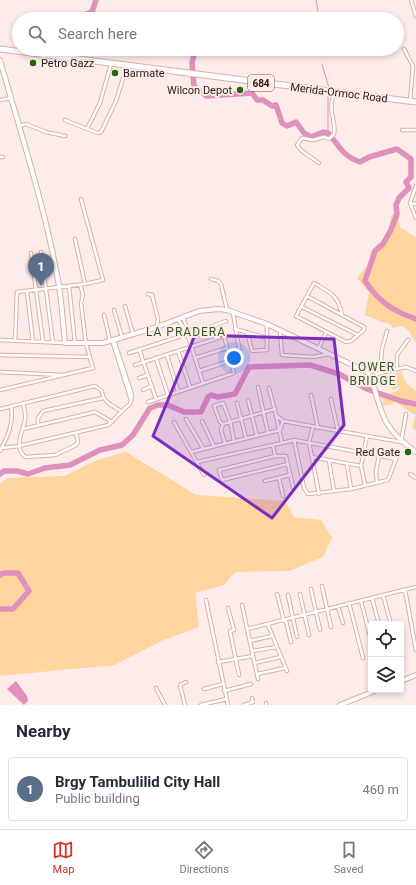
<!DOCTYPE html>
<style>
:root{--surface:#fff;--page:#f6f6f7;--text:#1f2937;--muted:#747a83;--line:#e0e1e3;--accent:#d93025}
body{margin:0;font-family:Roboto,sans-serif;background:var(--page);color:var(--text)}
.controls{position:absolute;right:12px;bottom:12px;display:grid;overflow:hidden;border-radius:4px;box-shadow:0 2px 6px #0003}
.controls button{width:36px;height:36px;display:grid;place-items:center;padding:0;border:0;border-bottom:1px solid var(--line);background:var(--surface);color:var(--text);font:20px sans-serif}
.you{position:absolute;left:234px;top:358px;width:14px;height:14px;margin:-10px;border:3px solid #fff;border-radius:50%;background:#1a73e8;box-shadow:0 0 0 6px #1a73e833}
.badge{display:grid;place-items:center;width:26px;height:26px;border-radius:50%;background:var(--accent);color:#fff;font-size:13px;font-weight:700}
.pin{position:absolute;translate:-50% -33px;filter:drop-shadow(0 1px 2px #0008)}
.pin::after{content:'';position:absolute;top:21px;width:14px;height:12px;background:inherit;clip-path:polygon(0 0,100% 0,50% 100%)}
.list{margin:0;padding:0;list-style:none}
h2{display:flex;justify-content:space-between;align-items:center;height:52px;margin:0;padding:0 16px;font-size:17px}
h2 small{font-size:13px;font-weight:400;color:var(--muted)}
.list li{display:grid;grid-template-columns:26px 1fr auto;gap:12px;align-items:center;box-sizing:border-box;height:64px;margin:0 8px 8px;padding:0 8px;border:1px solid var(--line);border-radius:4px}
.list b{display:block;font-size:15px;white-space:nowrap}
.list p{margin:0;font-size:13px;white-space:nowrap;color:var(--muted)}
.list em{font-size:13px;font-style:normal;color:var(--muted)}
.icon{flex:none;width:22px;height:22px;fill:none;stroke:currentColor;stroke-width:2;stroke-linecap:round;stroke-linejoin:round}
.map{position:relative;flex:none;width:416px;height:705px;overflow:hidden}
.search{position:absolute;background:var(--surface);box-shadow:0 2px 6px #0003;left:12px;right:12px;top:12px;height:44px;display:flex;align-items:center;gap:10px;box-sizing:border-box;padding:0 14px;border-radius:22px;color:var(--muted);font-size:15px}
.sheet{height:124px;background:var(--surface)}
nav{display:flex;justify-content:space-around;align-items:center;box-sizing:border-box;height:56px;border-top:1px solid var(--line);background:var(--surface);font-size:11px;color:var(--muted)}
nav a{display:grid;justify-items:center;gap:2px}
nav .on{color:var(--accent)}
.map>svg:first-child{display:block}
.green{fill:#fed59f}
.water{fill:#df91bc}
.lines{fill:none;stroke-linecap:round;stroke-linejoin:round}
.stream{stroke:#df91bc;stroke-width:1}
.river{stroke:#df91bc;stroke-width:5.5}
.street-casing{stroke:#d8b1aa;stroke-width:4.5}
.secondary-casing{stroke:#d8b1aa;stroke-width:6}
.highway-casing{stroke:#d8b1aa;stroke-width:7}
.street{stroke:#fff;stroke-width:2.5}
.secondary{stroke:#fff;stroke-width:4}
.highway{stroke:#fff;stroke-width:5}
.marked{fill:#7b2cbf;fill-opacity:0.2;stroke:#7b2cbf;stroke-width:3;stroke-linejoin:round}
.poi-dot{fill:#1f6905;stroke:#fdece9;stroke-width:1.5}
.labels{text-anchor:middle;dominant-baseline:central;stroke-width:4;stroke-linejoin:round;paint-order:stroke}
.shield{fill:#fdece9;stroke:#685956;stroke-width:1}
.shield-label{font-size:10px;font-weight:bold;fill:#281a17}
.poi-label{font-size:11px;fill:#281a17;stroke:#fdece9;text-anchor:start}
.street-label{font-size:11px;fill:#281a17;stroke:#fdece9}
.neighbourhood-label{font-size:12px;letter-spacing:1px;fill:#2f5d24;stroke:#fdece9}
</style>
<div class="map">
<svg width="416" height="705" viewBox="0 0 416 705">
<rect width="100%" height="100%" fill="#fdece9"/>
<!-- green -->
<path class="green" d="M397,210L400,227L416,238V343L409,331L402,326L393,328L390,324L382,322L365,315L369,292L357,278L370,262V254L377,244L381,242L387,235L391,216Z
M401,371L406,383L416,391V431L412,428L416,415C408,412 401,404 395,402L391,405H378L384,401L380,398L399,390L401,386L393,390L389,385L395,378L394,374Z
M126,452L196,495L285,501L294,517L321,520L332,538L323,557L289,571L235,572L224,585L195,593L199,627L161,641L115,665L0,676V484L7,478L64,476L97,460Z"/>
<!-- water -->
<path class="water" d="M16,681L27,696L28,701L24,705L7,689Z"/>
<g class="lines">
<!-- stream -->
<path class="stream" d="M316,0L318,11
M322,64L329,88
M328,133V94"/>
<!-- river -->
<path class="river" d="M85,19L86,14L92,12L96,0
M192,49L195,51L192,63L194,86L206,96L252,93L257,100H263L272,106L276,105L282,123L287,126L296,122L304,133L311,137L323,132L328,133C340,146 341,155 360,162L369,157L397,149L411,159V177L406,182L409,188L399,198L396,205L397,214L391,230L383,244L375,251L365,281C379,302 393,311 416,319
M0,474L4,471H17L28,474L45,468L70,465L100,450L122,445L133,435L150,408L158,405H168L184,412H201L208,397L211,395L218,397L235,394L249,367L310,365L339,374L367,389L401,401L416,404
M0,575L3,573H18L29,591L13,609H0"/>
<defs>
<path id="street" d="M411,0L416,16
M404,49L413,66L410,101
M0,100L11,98
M65,120L87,129L100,103L111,64
M19,126L26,124L46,132L65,136
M87,129L98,133L101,132L116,101L127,66
M402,130H416
M0,157H3
M319,163L302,151L297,145L302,138L313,140L324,137L329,139L334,134C337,122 326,108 335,93
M416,186L410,203L416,218
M81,199L103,280L85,284
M410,203L416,204
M41,252L53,343
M31,253L43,342
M211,279L218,281L221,284L227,310
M69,286L75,343
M27,291L33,342
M148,294L152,295L158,319L157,326
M307,296L364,327V330L351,341L346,342L296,316L314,283C331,293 338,295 342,315
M125,306L133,334
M302,307L358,335
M114,310L122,337
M233,313L241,359
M104,315L110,341
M183,317L187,329
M178,319L184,329
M183 332a4 4 0 1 1 8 0a4 4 0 1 1-8 0Z
M235,329L267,338V324
M280,331L282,355L313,357L328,354
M247,332L252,351L267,350V338
M191,334L226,321
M188,336L203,383
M0,340L65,343
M112,340L131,400
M15,341L17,292L85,284L75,239
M139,349L156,399
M318,349L326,333
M178,351L190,387
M129,353L184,335
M0,355L90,357
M167,355L178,391
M156,358L168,395
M195,358L227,348
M135,365L224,336L234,373L148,402
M397,369V355L408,340
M199,371L230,361
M0,372L63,375
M380,373L406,367L416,371
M371,376L380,373L382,349L387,331
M139,378L148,375
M258,387L268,433
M269,388L276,415L283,421L401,442L406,414
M0,390L93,368L86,344L81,303L83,295L80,284
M143,390L152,386
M311,395L318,428
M331,399L338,431
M248,400L257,436
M23,403C24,408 26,414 25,419C24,430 12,449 26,457L55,455L76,445L78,442L76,433
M237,403L246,438
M0,409L95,386L102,391C103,402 111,405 121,411
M186,419L203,448
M202,421L214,446
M174,422L204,475
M223,424L220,422L214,406L223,403L230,421L234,441
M38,425V418L43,411L103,398
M313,427L309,442L319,494
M23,429L95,412L112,422
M225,443L221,430L223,424L275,409
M282,443L294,440L396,459L388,480L351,489L308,494L304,488L294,440
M273,445L275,456H286L293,487
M2,448L19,446L108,425C116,418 122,410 130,404L132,395L114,340
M0,451C8,436 14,423 11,406
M191,452L280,430L283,421
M275,456L219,470L222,480L288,464
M312,457L361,466
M329,461L334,491
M197,462L282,443L276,415
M347,464L351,489
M410,474L416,478
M279,478L283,496
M265,481L290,475
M377,483L376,472L379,455
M365,485L361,466L367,436
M322,586L331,627
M311,589L320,630
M405,590L416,650
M277,594L284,621
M300,594L309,635
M288,595L297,637
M383,595L391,624
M372,598L379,624
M206,600L228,705
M361,601L371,640
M349,603L363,658
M242,605L258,679
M338,606L343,623
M228,608L234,630L230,631L239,675
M286,621L291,642
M268,625L287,671
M247,629L416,587
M250,641L272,636
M252,651L277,647
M218,662L253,656
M254,663L281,657
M257,674L285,668
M156,688L165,705
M204,689L223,684
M224,691L251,684
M266,703V705
M185,705L180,685L186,682
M201,705L226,699
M244,705L253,702L252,698"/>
<path id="secondary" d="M0,60C21,134 46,210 59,286C62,305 63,324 65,343H103L157,327L199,311L218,309L227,310L267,324L369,373L371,376C382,415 382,428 416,452
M401,681L416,675
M340,705L377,690"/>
<path id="highway" d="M0,49L416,102"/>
</defs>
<!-- street casing -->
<use href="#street" class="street-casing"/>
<!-- secondary casing -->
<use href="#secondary" class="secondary-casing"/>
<!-- highway casing -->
<use href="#highway" class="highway-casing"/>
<!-- street -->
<use href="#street" class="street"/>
<!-- secondary -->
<use href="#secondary" class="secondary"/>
<!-- highway -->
<use href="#highway" class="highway"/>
</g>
<!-- marked area -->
<path class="marked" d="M195,335L334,339L344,425L272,518L153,436Z"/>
<!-- markers -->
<g class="poi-dot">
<circle cx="33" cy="63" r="4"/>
<circle cx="115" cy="73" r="4"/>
<circle cx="240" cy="90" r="4"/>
<circle cx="408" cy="452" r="4"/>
</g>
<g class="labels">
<!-- shield labels -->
<rect class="shield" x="248" y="75" width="26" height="16" rx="3"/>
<g class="shield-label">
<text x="261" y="83">684</text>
</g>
<!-- poi labels -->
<g class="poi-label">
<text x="41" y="63">Petro Gazz</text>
<text x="123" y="73">Barmate</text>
<text x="232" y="90" text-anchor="end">Wilcon Depot</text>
<text x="400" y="452" text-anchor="end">Red Gate</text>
</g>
<!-- street labels -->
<g class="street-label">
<text transform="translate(339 93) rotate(7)">Merida-Ormoc Road</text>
</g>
<!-- neighbourhood labels -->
<g class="neighbourhood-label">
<text x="186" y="332">LA PRADERA</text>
<text x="373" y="367">LOWER<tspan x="373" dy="14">BRIDGE</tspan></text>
</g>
</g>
</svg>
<div class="controls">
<button><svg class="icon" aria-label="locate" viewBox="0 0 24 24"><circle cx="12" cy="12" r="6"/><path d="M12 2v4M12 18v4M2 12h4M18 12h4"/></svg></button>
<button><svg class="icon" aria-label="layers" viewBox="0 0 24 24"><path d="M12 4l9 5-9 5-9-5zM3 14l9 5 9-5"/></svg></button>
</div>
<div class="you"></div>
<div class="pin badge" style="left:41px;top:286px;background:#5c6f8a">1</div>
<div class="search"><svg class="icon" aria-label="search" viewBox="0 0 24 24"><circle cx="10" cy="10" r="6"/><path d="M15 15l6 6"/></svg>Search here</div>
</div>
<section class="sheet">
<h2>Nearby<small></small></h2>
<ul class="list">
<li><span class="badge" style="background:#5c6f8a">1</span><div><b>Brgy Tambulilid City Hall</b><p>Public building</p></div><em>460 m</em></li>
</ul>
</section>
<nav>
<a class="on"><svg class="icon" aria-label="map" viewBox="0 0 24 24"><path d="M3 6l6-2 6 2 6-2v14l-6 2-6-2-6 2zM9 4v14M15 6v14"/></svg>Map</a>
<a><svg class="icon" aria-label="directions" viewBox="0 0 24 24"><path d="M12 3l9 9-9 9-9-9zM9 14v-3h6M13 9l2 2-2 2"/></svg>Directions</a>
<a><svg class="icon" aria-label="saved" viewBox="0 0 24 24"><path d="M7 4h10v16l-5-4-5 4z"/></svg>Saved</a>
</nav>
